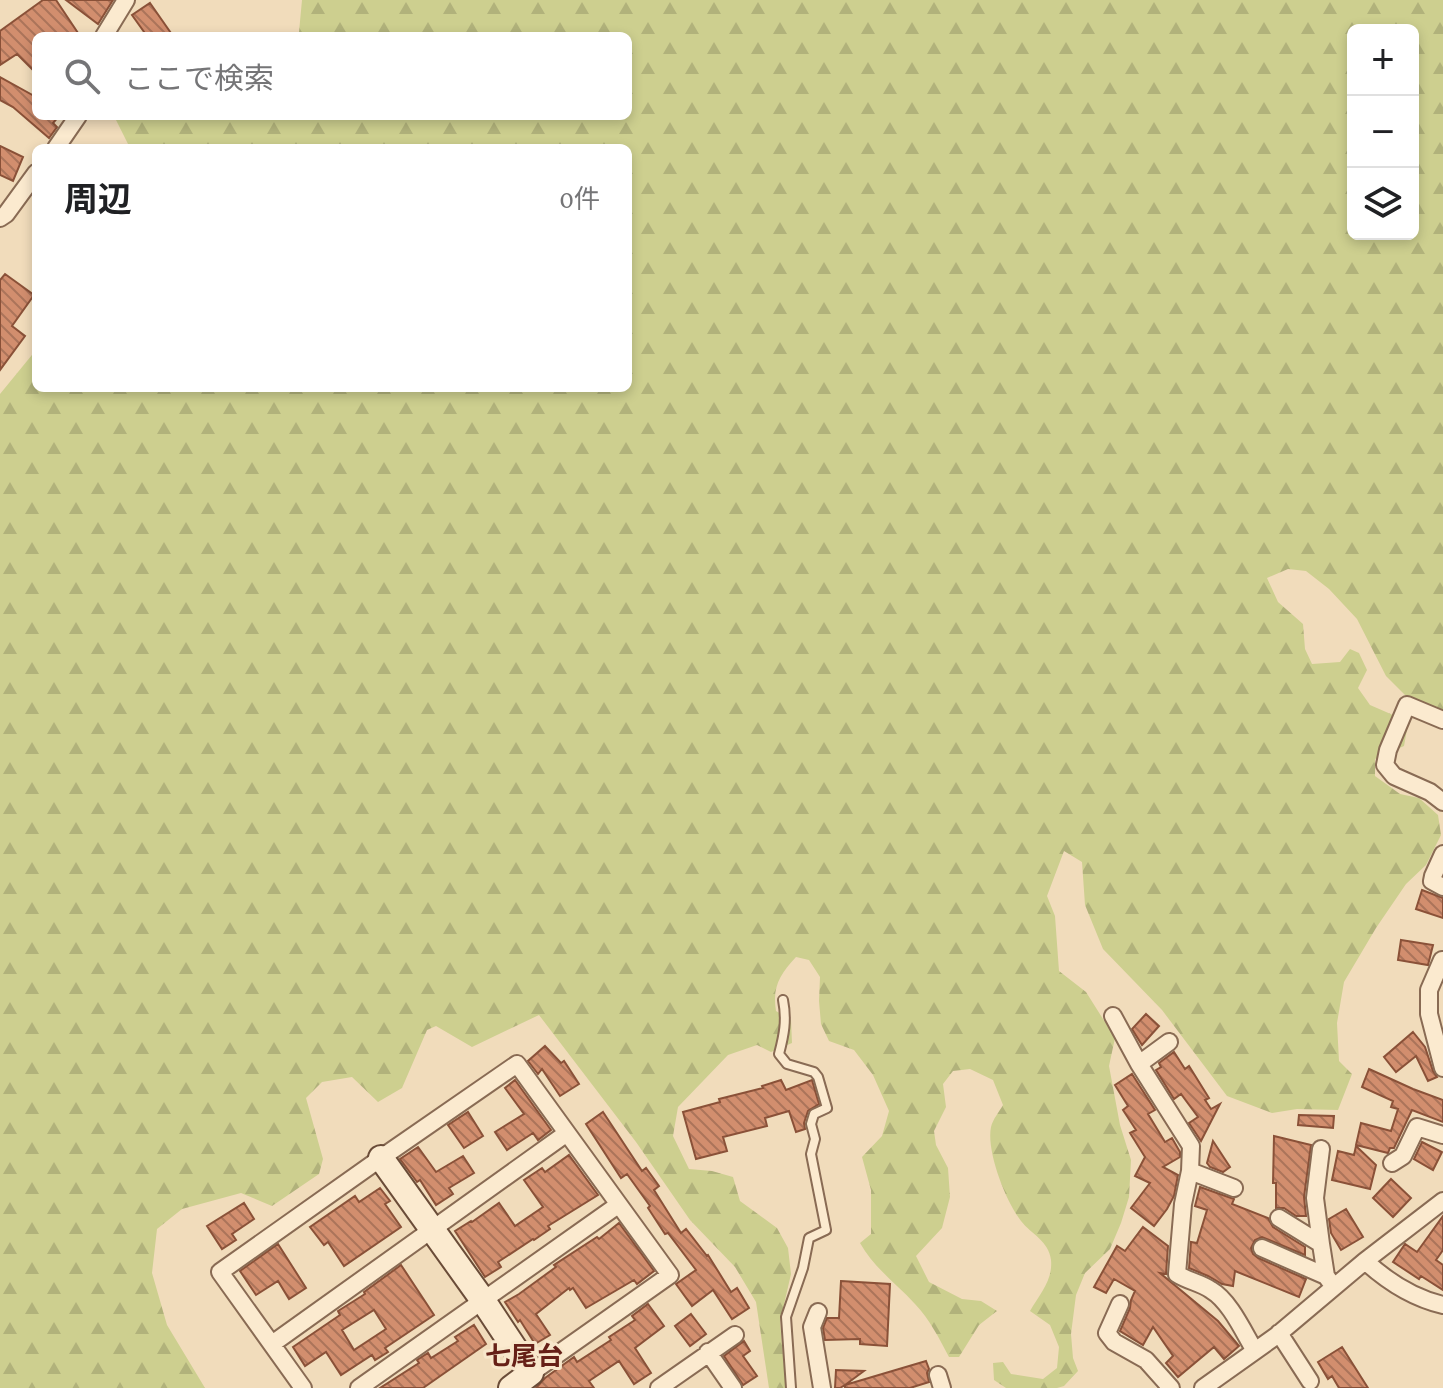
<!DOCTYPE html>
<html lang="ja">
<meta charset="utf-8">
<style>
:root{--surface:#fff;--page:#f2f2f2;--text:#202124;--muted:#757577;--line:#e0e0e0}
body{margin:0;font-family:"Crimson Pro","Noto Sans JP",serif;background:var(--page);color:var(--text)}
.controls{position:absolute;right:24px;top:24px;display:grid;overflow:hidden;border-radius:12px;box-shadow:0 4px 12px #0003}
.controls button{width:72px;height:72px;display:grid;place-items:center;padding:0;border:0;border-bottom:2px solid var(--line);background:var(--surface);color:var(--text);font:40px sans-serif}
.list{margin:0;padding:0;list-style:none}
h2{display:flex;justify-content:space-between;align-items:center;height:104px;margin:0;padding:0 32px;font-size:34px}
h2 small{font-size:26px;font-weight:400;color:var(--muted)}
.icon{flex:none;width:44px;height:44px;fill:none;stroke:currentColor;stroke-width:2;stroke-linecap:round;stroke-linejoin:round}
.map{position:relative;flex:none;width:1443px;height:1388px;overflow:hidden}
.search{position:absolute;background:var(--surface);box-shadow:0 4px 12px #0003;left:32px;top:32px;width:600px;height:88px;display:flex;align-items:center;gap:20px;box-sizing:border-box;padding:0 28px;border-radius:12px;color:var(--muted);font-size:30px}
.panel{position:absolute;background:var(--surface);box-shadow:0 4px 12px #0003;left:32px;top:144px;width:600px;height:248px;border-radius:12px}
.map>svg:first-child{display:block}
.forest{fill:url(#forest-firs);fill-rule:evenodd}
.building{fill:url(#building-back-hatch);stroke:#8a5138;stroke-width:2;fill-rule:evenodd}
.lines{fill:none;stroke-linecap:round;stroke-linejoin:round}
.lane-casing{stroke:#896b54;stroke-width:12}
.street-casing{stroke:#896b54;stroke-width:20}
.secondary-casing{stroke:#6a4c38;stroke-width:28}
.lane{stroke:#fbeacf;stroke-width:8}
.street{stroke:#fbeacf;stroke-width:16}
.secondary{stroke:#fbeacf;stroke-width:24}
.labels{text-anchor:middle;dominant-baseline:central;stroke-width:6;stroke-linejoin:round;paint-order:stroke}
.quarter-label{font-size:26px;font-weight:bold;fill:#662017;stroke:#f8e7cb}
</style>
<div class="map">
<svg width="1443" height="1388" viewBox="0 0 1443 1388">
<defs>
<pattern id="forest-firs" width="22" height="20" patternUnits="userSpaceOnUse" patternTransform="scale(2)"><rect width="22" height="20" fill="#cdcf8f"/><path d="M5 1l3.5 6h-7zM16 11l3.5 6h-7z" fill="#b1b27b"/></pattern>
<pattern id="building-back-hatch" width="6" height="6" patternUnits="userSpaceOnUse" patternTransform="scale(2)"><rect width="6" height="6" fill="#d28e6e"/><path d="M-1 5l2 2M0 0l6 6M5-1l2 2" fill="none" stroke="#ab745a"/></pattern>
</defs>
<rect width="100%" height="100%" fill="#f1dcbb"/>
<!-- forest -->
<path class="forest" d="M302,0H1443V715L1409,699L1386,676L1357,619L1329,589L1306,571L1288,569L1267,578L1278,602L1303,624L1305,649L1312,664L1340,662L1350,649L1359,653L1367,670L1358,688L1370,705L1393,715L1408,724L1404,746L1375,759V776L1400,794L1419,798L1438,815L1441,835L1426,865L1406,884L1376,928L1344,982L1337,1023L1339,1061L1352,1074L1338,1110L1297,1109L1272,1113L1227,1096L1162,1010L1103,949L1085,905L1082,862L1064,851L1047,896L1055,916L1059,971L1086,992L1115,1038L1109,1066L1120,1125L1131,1160L1129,1197L1121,1223L1110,1249L1085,1273L1076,1295L1071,1334L1073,1358L1078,1371L1064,1386L1057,1388H1006L994,1380L993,1363L1003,1362L1011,1374L1043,1379L1057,1368L1059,1347L1050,1325L1030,1311C1040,1294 1053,1280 1051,1260C1049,1241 1031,1234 1021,1221C1006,1202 986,1151 991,1127C993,1119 999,1112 1003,1105L993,1080L970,1069L953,1071L943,1084L946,1107L934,1131L936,1145L948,1168L950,1197L942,1228L916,1256L929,1282L962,1299L981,1301L997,1311L979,1325L959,1357H949C939,1338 930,1320 915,1304C896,1283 874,1268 860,1243L871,1234V1190L862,1157L882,1136L889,1111L873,1075L854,1050L829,1041L821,1024L819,1001L820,977L809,960L796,957C780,974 772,987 776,1011L791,1020L792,1043L771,1052L757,1045L728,1055L678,1107L673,1136L689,1169L712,1171L733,1177L740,1201L777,1228L788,1248L791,1274L780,1322L786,1388H769L756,1302L735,1267L690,1220L636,1142L539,1015L472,1047L436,1026L427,1030L402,1088L378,1102L352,1077L322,1082L306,1098L323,1159L319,1174L272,1206L241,1193L182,1209L157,1229L152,1273L167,1325L205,1388H0V394L36,350V388H628V148H130L114,116H628V36H296L299,32ZM1353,30H1413V234H1353Z"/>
<!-- building -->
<path class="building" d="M43,0H56L80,36H36V73L17,54L0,65V31Z
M66,0H113L98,24Z
M150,3L173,36H147L132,15Z
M0,77L36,97V116H59L53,123L57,127L49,138L13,107L0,100Z
M0,146L23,157L13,181L0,175Z
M5,274L34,295L12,326L25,336L0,370V280Z
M1422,890L1443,898V918L1416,909Z
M1401,940L1433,945L1428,965L1398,960Z
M1146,1014L1159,1026L1142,1045L1132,1029Z
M1413,1032L1425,1047L1433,1071L1437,1077L1428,1081L1416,1056L1396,1072L1384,1057Z
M545,1046L561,1063L564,1061L579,1084L560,1096L542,1069L538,1074L528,1061Z
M1174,1052L1185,1069L1189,1066L1209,1098L1205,1100L1211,1109L1220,1104L1201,1141L1189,1123L1198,1117L1181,1094L1174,1099L1156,1070L1161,1067L1159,1063Z
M1369,1069L1413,1089L1443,1100V1122L1412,1110L1394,1148H1390L1388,1153L1356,1145L1361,1123L1391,1131L1398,1109L1391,1107L1393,1101L1362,1087Z
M1132,1074L1155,1110L1148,1114L1165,1142L1172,1138L1180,1152V1157L1163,1167L1178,1175L1174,1196L1167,1209L1154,1226L1131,1208L1150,1183L1135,1176L1145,1157L1130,1133L1136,1130L1123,1110L1128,1106L1115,1085Z
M515,1080L551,1130L538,1140L533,1133L507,1150L495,1132L524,1114L505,1088Z
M781,1080L786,1090L812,1080L819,1104L808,1111L804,1123L805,1129L796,1132L789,1111L765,1118L767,1126L723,1137L727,1151L696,1159L683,1112L720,1102L719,1099L763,1088L762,1086Z
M468,1112L483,1136L464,1148L448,1125Z
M603,1112L642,1171L646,1168L659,1186L654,1190L681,1233L686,1229L707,1256L708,1255L731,1292L737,1288L749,1308L732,1319L713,1290L692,1306L676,1284L696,1270L668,1233L665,1234L648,1208L650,1206L627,1174L621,1178L586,1124Z
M1299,1115L1334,1116L1333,1128L1298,1125Z
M1274,1136L1311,1145L1304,1197L1306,1216H1296L1284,1208H1276V1183H1273Z
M1213,1141L1230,1167L1223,1172L1210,1167L1207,1163Z
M1422,1142L1442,1152L1433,1170L1414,1159Z
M1356,1146L1376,1165L1370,1189L1332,1180L1338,1151L1354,1155Z
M418,1147L436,1172L463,1156L474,1173L449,1188L453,1194L436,1205L420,1180L417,1182L400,1159Z
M569,1155L598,1195L548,1226L550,1229L534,1240L533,1239L498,1262L501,1267L485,1277L455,1231L471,1221L472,1222L499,1203L515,1226L543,1207L524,1180L542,1168L545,1172Z
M1391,1179L1411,1198L1393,1217L1373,1198Z
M1200,1187L1234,1199L1232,1204L1268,1218L1273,1227L1305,1247V1255L1262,1237L1255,1240L1251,1248L1253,1254L1258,1258L1306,1279L1299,1297L1235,1271L1233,1286L1222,1284L1208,1276L1189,1268L1191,1242L1197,1243L1207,1210L1195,1206Z
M380,1188L390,1201L385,1204L401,1227L344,1266L328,1242L324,1245L310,1227L355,1196L359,1202Z
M244,1203L254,1219L232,1234L236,1240L222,1249L207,1226Z
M1346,1209L1363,1237L1341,1250L1331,1233L1329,1219Z
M1443,1216V1250L1436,1260L1443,1265V1290L1421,1276L1419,1279L1393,1262L1405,1244L1417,1252Z
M619,1223L654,1271L637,1284L634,1280L586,1308L573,1288L570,1290L569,1288L536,1314L550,1335L535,1344L520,1320L518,1322L505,1302L519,1294L556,1267L554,1265L597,1237L599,1239Z
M1143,1227L1168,1246L1166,1274L1160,1273L1218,1321L1239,1346L1224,1359L1214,1347L1178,1377L1166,1363L1173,1356L1153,1327L1143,1345L1120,1331L1130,1308L1131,1300L1135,1291L1114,1279L1106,1293L1094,1287L1117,1246L1125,1251Z
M278,1244L306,1288L289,1299L278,1281L256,1295L240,1271Z
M401,1265L434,1315L385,1348L388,1352L375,1360L372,1355L341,1375L326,1352L305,1366L293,1347L340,1315L338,1311L365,1294L364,1292ZM374,1310L386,1329L354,1350L342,1330Z
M841,1281L890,1284L887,1346L860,1344V1339L825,1340L823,1328L827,1318H839Z
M648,1304L664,1326L635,1348L651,1373L634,1384L619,1361L589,1381L594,1388H536L545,1378L574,1357L577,1362L611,1340L609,1337L635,1320L632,1316Z
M691,1314L706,1334L690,1346L675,1326Z
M474,1325L486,1344L423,1388H380L419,1363L417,1360L428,1353L431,1358L458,1341L455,1337Z
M744,1341L750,1351L743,1356L757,1376L743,1385L724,1356Z
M1342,1347L1368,1388H1339L1332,1376L1328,1379L1318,1362Z
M926,1361L929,1369L927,1373L929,1382L910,1388H845V1385L840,1388H835L836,1370L864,1371L845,1385Z"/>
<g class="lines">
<defs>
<path id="lane" d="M783,1000C787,1020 784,1035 779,1054L787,1064L814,1072L818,1077L827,1108L814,1114L811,1124L815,1139L811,1154L826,1230L809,1238L803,1268L786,1317L791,1388"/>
<path id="street" d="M104,36L126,0
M56,148L78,116
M0,218L6,214L36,173
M1443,720L1407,705L1388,750L1385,765L1394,776L1430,792L1443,802
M1443,854L1433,876L1432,881L1443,887
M1442,960L1429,990V1014L1443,1068
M1113,1016L1139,1064L1191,1146L1190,1171
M1139,1064L1169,1042
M1321,1149L1315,1198L1321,1244
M1392,1163L1403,1156L1417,1127L1443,1135
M1234,1188L1190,1171L1183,1204L1177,1274C1188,1281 1201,1283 1211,1290C1230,1301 1244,1333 1255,1351
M1279,1218L1321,1244L1326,1276
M1262,1248L1326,1276L1334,1287
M1365,1261C1388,1282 1413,1298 1443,1305
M1120,1304L1107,1333L1114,1342L1146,1360L1171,1388
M818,1312L812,1327L822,1388
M1279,1333L1310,1381
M272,1344L567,1133
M708,1352L733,1388
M938,1375L942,1388
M303,1388L220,1272L381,1158L517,1064L670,1275L531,1373
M359,1388L618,1205
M659,1388L735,1335
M1203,1388L1276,1336L1365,1261L1443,1201"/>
<path id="secondary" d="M381,1158L482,1299L531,1373L511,1388"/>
</defs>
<!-- lane casing -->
<use href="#lane" class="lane-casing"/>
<!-- street casing -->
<use href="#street" class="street-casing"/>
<!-- secondary casing -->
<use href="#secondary" class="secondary-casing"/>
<!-- lane -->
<use href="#lane" class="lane"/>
<!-- street -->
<use href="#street" class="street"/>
<!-- secondary -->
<use href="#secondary" class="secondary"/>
</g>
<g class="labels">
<!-- quarter labels -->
<g class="quarter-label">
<text x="524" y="1356">七尾台</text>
</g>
</g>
</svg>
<div class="controls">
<button>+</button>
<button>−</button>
<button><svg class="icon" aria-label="layers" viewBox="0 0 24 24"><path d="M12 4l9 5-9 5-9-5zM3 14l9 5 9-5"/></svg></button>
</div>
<div class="search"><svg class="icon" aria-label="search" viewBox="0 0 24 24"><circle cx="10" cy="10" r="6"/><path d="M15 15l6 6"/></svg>ここで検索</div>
<section class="panel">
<h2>周辺<small>0件</small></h2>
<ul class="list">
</ul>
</section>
</div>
